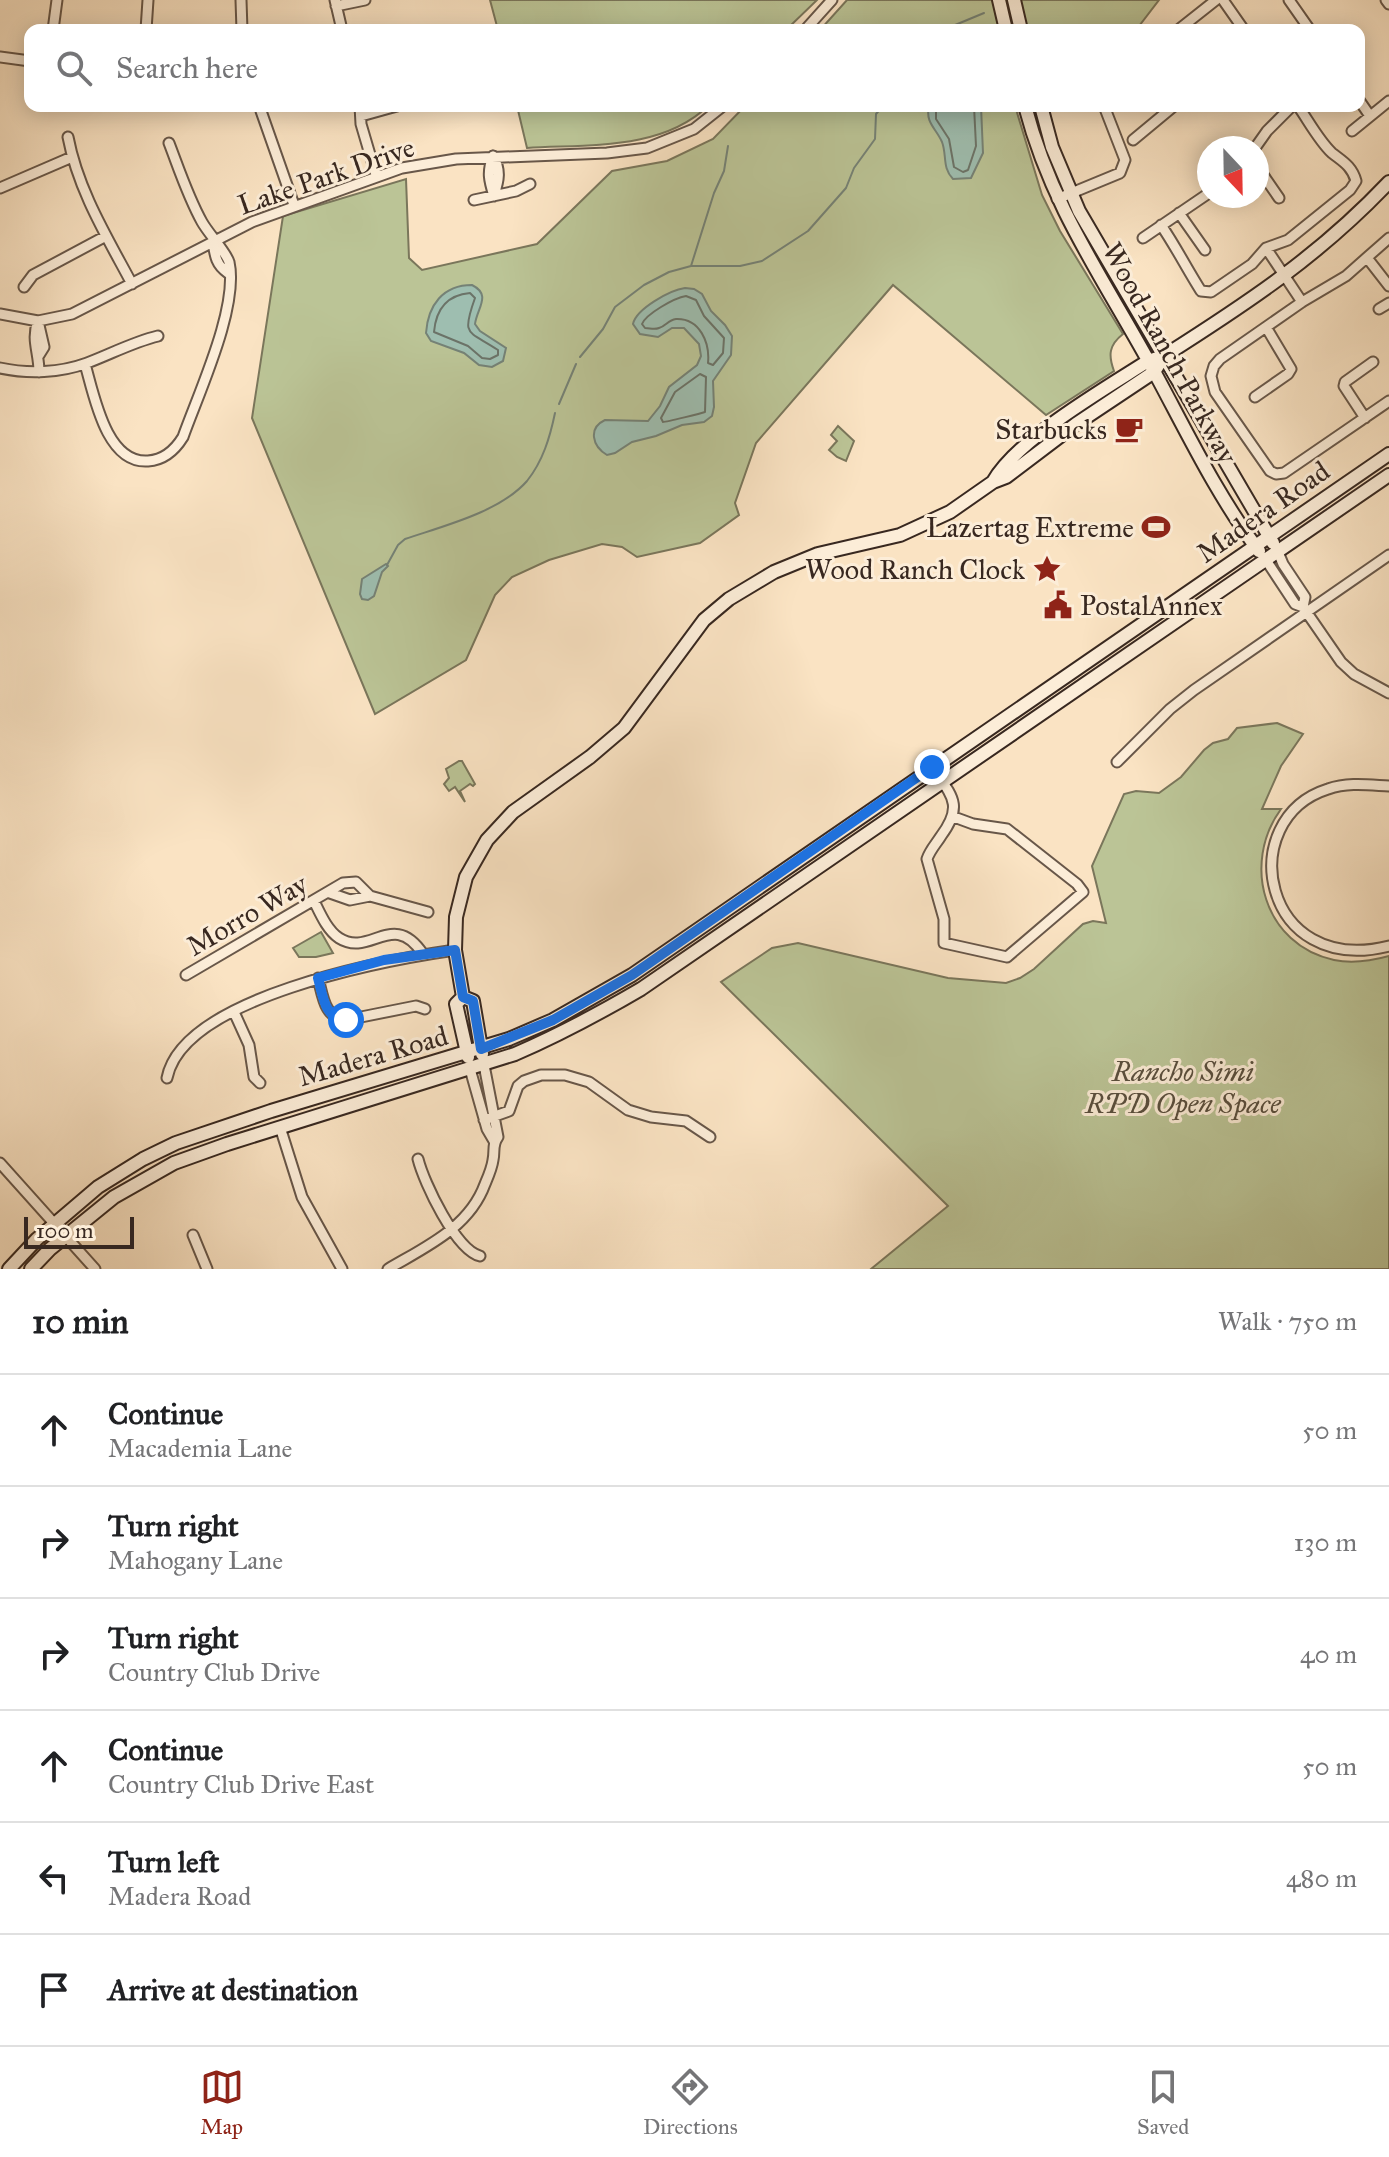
<!DOCTYPE html>
<meta charset="utf-8">
<style>
:root{--surface:#fff;--page:#f6f6f6;--text:#202124;--muted:#757577;--line:#e0e0e0;--accent:#8f2418}
body{margin:0;font-family:"IM FELL Great Primer",serif;background:var(--page);color:var(--text)}
.compass{position:absolute;left:1197px;top:136px;width:72px;height:72px;border-radius:50%;background:var(--surface);box-shadow:0 4px 20px #0003;rotate:158deg}
.scale{position:absolute;left:24px;bottom:20px;width:110px;box-sizing:border-box;padding-left:8px;border:4px solid #382820;border-top:0;font-size:22px;line-height:28px;white-space:nowrap;color:#382820;-webkit-text-stroke:6px #fcedd8;paint-order:stroke}
.stop{position:absolute;width:24px;height:24px;margin:-18px;border:6px solid #1a73e8;border-radius:50%;background:#fff}
.stop.end{background:#1a73e8;border-color:#fff;box-shadow:0 2px 8px #0008}
.list{margin:0;padding:0;list-style:none}
h2{display:flex;justify-content:space-between;align-items:center;height:104px;margin:0;padding:0 32px;font-size:34px}
h2 small{font-size:26px;font-weight:400;color:var(--muted)}
.list li{display:grid;grid-template-columns:52px 1fr auto;gap:24px;align-items:center;box-sizing:border-box;height:112px;padding:0 32px;border-top:2px solid var(--line)}
.list b{display:block;font-size:30px;white-space:nowrap}
.list p{margin:0;font-size:26px;white-space:nowrap;color:var(--muted)}
.list em{font-size:26px;font-style:normal;color:var(--muted)}
.icon{flex:none;width:44px;height:44px;fill:none;stroke:currentColor;stroke-width:2;stroke-linecap:round;stroke-linejoin:round}
.map{position:relative;flex:none;width:1389px;height:1269px;overflow:hidden}
.search{position:absolute;background:var(--surface);box-shadow:0 4px 20px #0003;left:24px;right:24px;top:24px;height:88px;display:flex;align-items:center;gap:20px;box-sizing:border-box;padding:0 28px;border-radius:16px;color:var(--muted);font-size:30px}
.sheet{height:776px;background:var(--surface)}
nav{display:flex;justify-content:space-around;align-items:center;box-sizing:border-box;height:112px;border-top:2px solid var(--line);background:var(--surface);font-size:22px;color:var(--muted)}
nav a{display:grid;justify-items:center;gap:4px}
nav .on{color:var(--accent)}
.map>svg:first-child{display:block}
.green{fill:#bbc496;stroke:#7a765b;stroke-width:2}
.water{fill:#9ebeb0;stroke:#758276;stroke-width:2}
.lines{fill:none;stroke-linecap:round;stroke-linejoin:round}
.shore{stroke:#6b7368;stroke-width:2}
.stream{stroke:#758276;stroke-width:2}
.street-casing{stroke:#685749;stroke-width:13}
.secondary-casing{stroke:#382820;stroke-width:16}
.street{stroke:#fcedd8;stroke-width:9}
.secondary{stroke:#fcedd8;stroke-width:12}
.route{stroke:#1a73e8;stroke-width:10}
.labels{text-anchor:middle;dominant-baseline:central;stroke-width:6;stroke-linejoin:round;paint-order:stroke}
.street-label{font-size:28px;fill:#382820;stroke:#fcedd8}
.poi-label{font-size:28px;fill:#382820;stroke:#fcedd8;text-anchor:end}
.park-label{font-size:28px;font-style:italic;fill:#594f3e;stroke:#fcedd8}
</style>
<div class="map">
<svg width="1389" height="1269" viewBox="0 0 1389 1269">
<rect width="100%" height="100%" fill="#fae3c3"/>
<filter id="stains"><feTurbulence type="fractalNoise" baseFrequency=".0025" numOctaves="4"/><feColorMatrix values="0 0 0 0 .2 0 0 0 0 .09 0 0 0 0 .02 0 0 0 .5 -.17"/></filter>
<radialGradient id="worn" r=".72"><stop offset=".6" stop-color="#630" stop-opacity="0"/><stop offset="1" stop-color="#630" stop-opacity=".3"/></radialGradient>
<!-- green -->
<path class="green" d="M490,0H817L786,30H498Z
M847,0H1159L1136,30H820Z
M517,106H708C661,151 587,144 527,148Z
M745,106H1015L1042,195L1060,231L1123,334C1109,345 1108,355 1114,371L1046,415L893,285L756,443L735,503L739,515L700,543L637,557L622,547L602,544L549,560L512,577L495,595L466,660L375,714L252,418L283,216L406,179L409,258L422,270L537,244L612,171L667,161L713,139Z
M838,426L854,441L846,461L837,457L829,450L837,441L831,435Z
M1277,723L1303,734L1281,766L1262,809H1281C1241,864 1264,945 1334,960C1353,964 1371,961 1389,956V1269H871L948,1206L721,982L772,948L798,943L948,978L1006,983L1020,978L1034,969L1083,924L1093,921L1106,923L1092,866L1124,794L1136,791L1159,793L1181,777L1204,750L1213,743L1228,739L1237,728Z
M459,761H462L475,784L473,786L470,784L460,791L465,802L455,787L449,791L444,784L449,778L446,769Z
M321,932L333,953L316,957H299L293,948Z"/>
<!-- water -->
<path class="water" d="M929,106H981L983,153L971,178L953,179C942,168 947,155 942,142C936,128 925,123 929,106Z
M472,285C492,295 477,308 475,324L480,331L506,348L503,361L492,367L479,365L464,353L431,341L426,333C428,305 443,285 472,285Z
M685,288L694,289L702,294L711,311L725,325L732,336L731,355L713,381L714,407L712,416L704,422L682,425L656,436L632,442L615,453L607,455C592,446 588,428 605,420L648,421L660,406L669,387L697,365L701,356L699,344L684,328H672L658,337L640,334L633,324C636,309 670,290 685,288Z
M386,564L388,566L382,572L374,596L368,600L362,599L360,594L362,579Z"/>
<g class="lines">
<!-- shore -->
<path class="shore" d="M936,106V119L949,139L954,167L963,172L968,170L976,146L974,106
M470,293L475,298C461,337 468,330 498,350V355L490,359L482,358L468,346L434,332C436,309 447,295 470,293Z
M686,296L696,300L704,316L724,338L723,353L713,365L708,363C710,343 700,318 676,319C668,320 666,326 659,328C654,330 650,328 645,328L642,324C646,314 674,298 686,296Z
M700,374L706,377L705,412C702,413 667,422 663,422L661,418L675,392Z"/>
<!-- stream -->
<path class="stream" d="M943,30L984,13
M691,266L714,193L724,171L728,146
M580,357L603,329L615,307L644,285L669,272L691,266H740L762,261L808,231L846,188L854,168L875,139L876,114L883,106
M559,404L576,364
M387,565L398,545L405,539C443,526 500,512 527,481C543,461 550,437 555,413"/>
<defs>
<path id="street" d="M241,0L242,30
M335,0L342,30
M1223,0L1244,30
M1289,0L1310,30
M1386,0L1389,4
M336,6L365,0
M53,30L57,0
M146,30L148,0
M805,30L832,0
M1178,30L1216,0
M0,57L30,61
M1359,100L1370,116
M360,106L361,124L376,175
M261,111L294,205
M361,116L397,106
M1352,131L1389,101
M68,137C78,190 107,237 132,284
M1133,140L1174,106
M1255,148L1267,131L1292,106
M493,156C487,172 489,180 494,196
M493,156C501,170 499,180 494,195
M1257,166L1279,198
M0,188L72,157
M1057,199L1120,173L1125,160L1104,106
M474,200L516,191L530,184
M1179,213L1205,250
M1161,225C1176,247 1187,269 1201,291L1211,292L1252,264L1266,248L1288,240L1350,190L1356,181C1352,166 1342,161 1332,153C1319,141 1308,120 1298,106
M1143,238L1209,193
M1389,238L1346,276L1302,302L1220,359L1214,366L1211,376L1215,392L1270,471L1276,474L1284,473L1389,401
M213,242C215,256 216,265 228,273
M1266,248L1302,302
M1368,259L1389,286
M24,287L33,275L106,236
M1379,309L1389,303
M0,314L38,321L72,314L252,222L402,168L456,159L607,153L647,148L694,129L723,106
M38,321C31,340 39,352 39,372
M38,321L44,347L39,355
M85,364C94,395 106,464 148,461C164,460 175,450 183,437C199,392 239,307 229,262C226,252 208,233 202,222C188,197 179,169 169,143
M0,368C28,374 60,373 87,363C111,354 133,342 158,336
M1255,397L1288,374L1291,369L1266,327
M1365,418L1344,386L1345,382L1373,362
M1278,552L1283,564L1305,597L1303,607
M1266,560L1295,604L1303,607L1341,662L1354,674L1389,693
M1117,762L1170,709L1194,690L1389,555
M932,767C952,796 964,805 941,836C936,844 930,850 927,859L944,919V943L1007,957L1083,892L1077,884L1007,829L973,824L954,817
M1389,786C1369,785 1348,782 1328,789C1233,819 1262,978 1389,946
M330,893L350,900L370,896L428,912
M314,901C320,913 327,930 339,938C370,958 393,909 423,954
M186,975L343,883L356,882L370,896
M318,978C323,996 324,1018 346,1020L416,1006L425,1009
M234,1012L249,1045L254,1077L260,1083
M470,1069L487,1129L494,1141
M167,1078C183,997 386,960 455,950
M484,1120L509,1111L518,1086L524,1081L541,1075H565L589,1082L628,1110L651,1117L686,1121L710,1137
M280,1127L302,1197L342,1269
M418,1159C424,1183 456,1250 480,1256
M0,1163L95,1269
M193,1235L207,1269
M388,1269C425,1247 469,1228 485,1184C488,1177 492,1168 493,1160C495,1151 492,1144 498,1137L484,1065"/>
<path id="secondary" d="M999,0L1006,30
M1014,0L1021,30
M1025,106C1051,205 1101,275 1149,362C1184,426 1215,493 1259,551
M1041,106L1052,147L1079,211L1273,543
M993,482C1017,439 1106,388 1148,361L1164,356C1249,302 1320,255 1389,182
M463,997L455,950L456,917L466,877L487,840L513,812L590,757L624,728L704,620L729,599L774,572L818,554L900,535L950,512L993,482L1006,477L1076,424L1154,372L1164,356
M463,997L456,1004L468,1057
M463,997L473,1001L482,1054
M9,1269L37,1239L98,1187L143,1159L176,1143L271,1111L509,1039L553,1020L632,975L1389,454
M31,1269L50,1249L114,1197L174,1163L227,1144L515,1054C559,1035 600,1013 641,989L1389,475"/>
</defs>
<!-- street casing -->
<use href="#street" class="street-casing"/>
<!-- secondary casing -->
<use href="#secondary" class="secondary-casing"/>
<!-- street -->
<use href="#street" class="street"/>
<!-- secondary -->
<use href="#secondary" class="secondary"/>
</g>
<g class="lines">
<!-- route -->
<path class="route" d="M346,1020C324,1018 323,996 318,978L384,960L455,950L463,997L473,1001L481,1049L553,1020L632,975L932,767"/>
</g>
<!-- icons -->
<defs>
<symbol id="cafe-bare" viewBox="-9 -9 18 18"><path d="M-5.5-4.5H6V0H3Q3 3.5 0 3.5H-2.5Q-5.5 3.5-5.5 0ZM3-3.2v2h1.7v-2ZM-6 4.5H4V6H-6Z" fill="#8f2418" stroke="#fcedd8" stroke-width="2.5" paint-order="stroke"/></symbol>
<symbol id="stadium-bare" viewBox="-9 -9 18 18"><path d="M0-5a6.5 5 0 1 0 0 10a6.5 5 0 1 0 0-10ZM-3.5-1.8h7v3.6h-7Z" fill="#8f2418" stroke="#fcedd8" stroke-width="2.5" paint-order="stroke"/></symbol>
<symbol id="sight-bare" viewBox="-9 -9 18 18"><path d="M0-6L1.8-2.2L6-1.7L2.9 1.2L3.7 5.4L0 3.3L-3.7 5.4L-2.9 1.2L-6-1.7L-1.8-2.2Z" fill="#8f2418" stroke="#fcedd8" stroke-width="2.5" paint-order="stroke"/></symbol>
<symbol id="civic-bare" viewBox="-9 -9 18 18"><path d="M-.6-6.5H3V-4.5H.6V-3L4-1V1h2V6H-6V1h2V-1L-.6-3ZM-1.2 2.5V6h2.4V2.5Z" fill="#8f2418" stroke="#fcedd8" stroke-width="2.5" paint-order="stroke"/></symbol>
</defs>
<g fill-rule="evenodd">
<use href="#cafe-bare" x="1109" y="409" width="40" height="40"/>
<use href="#stadium-bare" x="1136" y="507" width="40" height="40"/>
<use href="#sight-bare" x="1027" y="549" width="40" height="40"/>
<use href="#civic-bare" x="1038" y="585" width="40" height="40"/>
</g>
<g class="labels">
<!-- street labels -->
<g class="street-label">
<text transform="translate(326 176) rotate(-19)">Lake Park Drive</text>
<text transform="translate(1170 353) rotate(61)">Wood Ranch Parkway</text>
<text transform="translate(1263 512) rotate(-35)">Madera Road</text>
<text transform="translate(247 915) rotate(-30)">Morro Way</text>
<text transform="translate(373 1056) rotate(-16)">Madera Road</text>
</g>
<!-- poi labels -->
<g class="poi-label">
<text x="1107" y="429">Starbucks</text>
<text x="1134" y="527">Lazertag Extreme</text>
<text x="1025" y="569">Wood Ranch Clock</text>
<text x="1080" y="605" text-anchor="start">PostalAnnex</text>
</g>
<!-- park labels -->
<g class="park-label">
<text x="1183" y="1071">Rancho Simi<tspan x="1183" dy="32">RPD Open Space</tspan></text>
</g>
</g>
<rect width="100%" height="100%" filter="url(#stains)"/>
<rect width="100%" height="100%" fill="url(#worn)"/>
</svg>
<svg class="compass" viewBox="-18 -18 36 36"><path d="M0-13l5 13h-10z" fill="#e53935"/><path d="M0 13l5-13h-10z" fill="#757577"/></svg>
<div class="scale">100 m</div>
<div class="stop" style="left:346px;top:1020px"></div>
<div class="stop end" style="left:932px;top:767px"></div>
<div class="search"><svg class="icon" aria-label="search" viewBox="0 0 24 24"><circle cx="10" cy="10" r="6"/><path d="M15 15l6 6"/></svg>Search here</div>
</div>
<section class="sheet">
<h2>10 min<small>Walk · 750 m</small></h2>
<ul class="list">
<li><svg class="icon" aria-label="ahead" viewBox="0 0 24 24"><path d="M12 20V5M6 11l6-6 6 6"/></svg><div><b>Continue</b><p>Macademia Lane</p></div><em>50 m</em></li>
<li><svg class="icon" aria-label="right" viewBox="0 0 24 24"><path d="M7 20v-9h11M14 6l5 5-5 5"/></svg><div><b>Turn right</b><p>Mahogany Lane</p></div><em>130 m</em></li>
<li><svg class="icon" aria-label="right" viewBox="0 0 24 24"><path d="M7 20v-9h11M14 6l5 5-5 5"/></svg><div><b>Turn right</b><p>Country Club Drive</p></div><em>40 m</em></li>
<li><svg class="icon" aria-label="ahead" viewBox="0 0 24 24"><path d="M12 20V5M6 11l6-6 6 6"/></svg><div><b>Continue</b><p>Country Club Drive East</p></div><em>50 m</em></li>
<li><svg class="icon" aria-label="left" viewBox="0 0 24 24"><path d="M17 20v-9H6M10 6l-5 5 5 5"/></svg><div><b>Turn left</b><p>Madera Road</p></div><em>480 m</em></li>
<li><svg class="icon" aria-label="arrive" viewBox="0 0 24 24"><path d="M6 21V4h12l-3 4 3 4H6"/></svg><div><b>Arrive at destination</b></div></li>
</ul>
</section>
<nav>
<a class="on"><svg class="icon" aria-label="map" viewBox="0 0 24 24"><path d="M3 6l6-2 6 2 6-2v14l-6 2-6-2-6 2zM9 4v14M15 6v14"/></svg>Map</a>
<a><svg class="icon" aria-label="directions" viewBox="0 0 24 24"><path d="M12 3l9 9-9 9-9-9zM9 14v-3h6M13 9l2 2-2 2"/></svg>Directions</a>
<a><svg class="icon" aria-label="saved" viewBox="0 0 24 24"><path d="M7 4h10v16l-5-4-5 4z"/></svg>Saved</a>
</nav>
